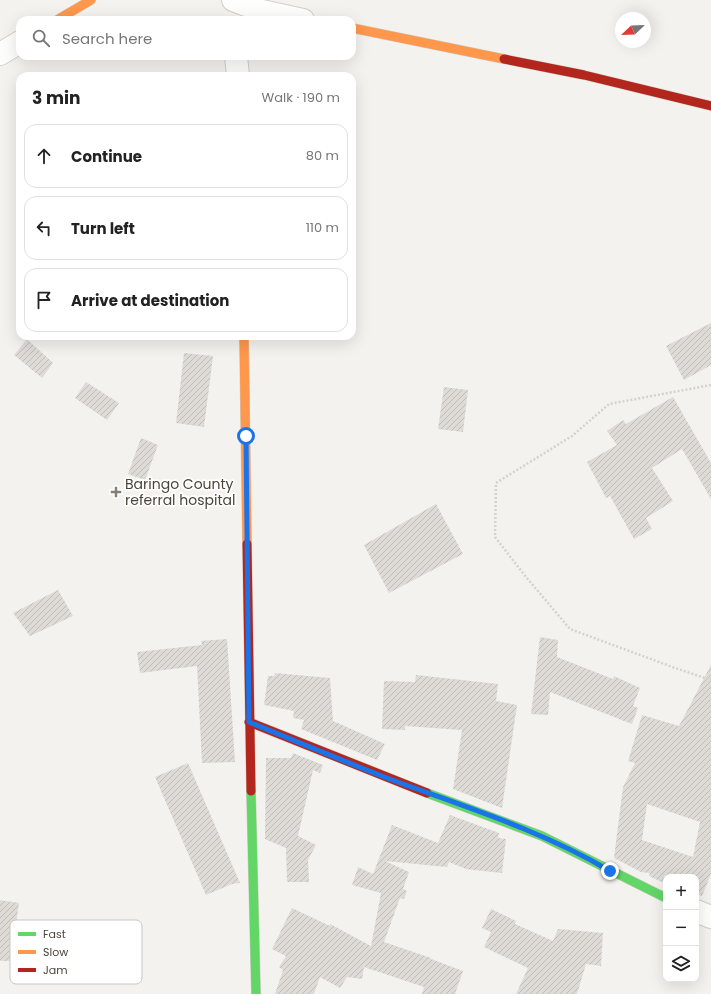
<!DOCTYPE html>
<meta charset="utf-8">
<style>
:root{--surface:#fff;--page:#f2f2f2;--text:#222;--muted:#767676;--line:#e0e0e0}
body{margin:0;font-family:Poppins,sans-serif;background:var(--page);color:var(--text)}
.controls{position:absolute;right:12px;bottom:12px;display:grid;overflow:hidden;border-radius:8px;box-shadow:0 4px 16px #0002}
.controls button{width:36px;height:36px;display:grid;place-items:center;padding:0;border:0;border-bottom:1px solid var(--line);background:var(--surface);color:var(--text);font:20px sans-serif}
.compass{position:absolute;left:615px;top:12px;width:36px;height:36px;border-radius:50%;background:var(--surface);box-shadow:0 4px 16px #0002;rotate:247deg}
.stop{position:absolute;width:12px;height:12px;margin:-9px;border:3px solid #1a73e8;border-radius:50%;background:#fff}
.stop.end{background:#1a73e8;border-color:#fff;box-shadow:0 1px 4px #0008}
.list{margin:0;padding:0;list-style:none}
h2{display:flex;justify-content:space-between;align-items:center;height:52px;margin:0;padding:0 16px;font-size:17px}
h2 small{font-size:13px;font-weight:400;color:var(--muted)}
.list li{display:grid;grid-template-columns:26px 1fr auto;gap:12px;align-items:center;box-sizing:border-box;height:64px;margin:0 8px 8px;padding:0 8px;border:1px solid var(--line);border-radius:12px}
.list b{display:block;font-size:15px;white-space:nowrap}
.list em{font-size:13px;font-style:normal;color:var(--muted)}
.icon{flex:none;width:22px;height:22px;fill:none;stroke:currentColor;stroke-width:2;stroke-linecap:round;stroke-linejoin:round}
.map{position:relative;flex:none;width:711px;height:994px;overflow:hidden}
.search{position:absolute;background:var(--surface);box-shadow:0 4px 16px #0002;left:16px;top:16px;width:340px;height:44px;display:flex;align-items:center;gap:10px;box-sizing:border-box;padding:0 14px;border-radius:12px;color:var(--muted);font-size:15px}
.panel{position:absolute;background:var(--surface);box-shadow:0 4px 16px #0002;left:16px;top:72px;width:340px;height:268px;border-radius:12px}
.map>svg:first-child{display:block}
.building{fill:url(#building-hatch);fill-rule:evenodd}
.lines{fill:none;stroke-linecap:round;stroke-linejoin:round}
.street-casing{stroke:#d2d0cb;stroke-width:24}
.fast-casing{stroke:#d3cfc5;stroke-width:10}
.slow-casing{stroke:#d3cfc5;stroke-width:10}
.jam-casing{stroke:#d3cfc5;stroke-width:10}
.path{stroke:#d3d2cc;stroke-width:2.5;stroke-dasharray:2 2;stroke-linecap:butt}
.street{stroke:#fdfdfc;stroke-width:22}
.fast{stroke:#63d668;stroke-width:9}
.slow{stroke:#ff974d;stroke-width:9}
.jam{stroke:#b3261e;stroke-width:9}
.route{stroke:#1a73e8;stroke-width:5}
.poi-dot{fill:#868178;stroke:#fff;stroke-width:1.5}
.labels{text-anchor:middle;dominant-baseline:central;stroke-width:3.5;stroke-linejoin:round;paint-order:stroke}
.poi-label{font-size:14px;fill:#4b4439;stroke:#fff;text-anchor:start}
.key{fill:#fff;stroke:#c9c7c4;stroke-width:1}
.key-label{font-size:11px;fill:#4b4439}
</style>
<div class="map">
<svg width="711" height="994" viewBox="0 0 711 994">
<defs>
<pattern id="building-hatch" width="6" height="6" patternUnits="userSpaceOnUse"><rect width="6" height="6" fill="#dedbd6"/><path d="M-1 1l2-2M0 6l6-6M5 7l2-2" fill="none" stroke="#c0bdb8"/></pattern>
</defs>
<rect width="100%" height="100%" fill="#f4f2ee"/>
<!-- building -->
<path class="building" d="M711,323V365L684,380L666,346Z
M27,339L53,363L42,378L14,355Z
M184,353L213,356L204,427L176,423Z
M86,382L119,403L107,420L75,398Z
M444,387L468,390L463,432L438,429Z
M673,397L711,463V499L682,449L652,468L673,501L646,518L652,529L634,539L610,496L606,498L587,462L617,445L607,431L623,420L626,424Z
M141,438L158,445L145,480L128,474Z
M436,504L463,554L389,593L364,545Z
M58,590L73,616L30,636L13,613Z
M540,637L558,640L557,657L613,679L614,676L640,688L633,706L638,708L632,724L550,692L548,715L531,714Z
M227,639L235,762L202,763L197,666L140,673L137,652L202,645L201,641Z
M711,665V874L702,896L696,894V877H666V884L649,876L650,873L641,872L614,858L623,787L635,763L628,761L642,715L679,726ZM647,804L700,822L693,857L642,840Z
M275,673L330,678L333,721L385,744L377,760L301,729L304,720L293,718L294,711L264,705L268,676H274Z
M416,675L498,684L496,701L517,705L502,808L453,789L462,730L405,726V730L382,729L384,681L415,682Z
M293,753L323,765L320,773L313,770L298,836L316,845L308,860L309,882H287L286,848L265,839L266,758H291Z
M188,763L240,883L232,884L206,895L155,777Z
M450,815L499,833L498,838L506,839L502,873L466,869L449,862L447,867L385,861L409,872L403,889L407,891L404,899L400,898L384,942L431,958V959L463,971L455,994H422L424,987L364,967L362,979L347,977L340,988L320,977L314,994H275L283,970L279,967L286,956L272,949L292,908L330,926V924L371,946L381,893L352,885L358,867L373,874L392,825L438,843Z
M0,900L19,903L11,961H0Z
M491,909L516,921L515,924L553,941L558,929L603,933L601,966L586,964L577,994H516L528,968L484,947L491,932L482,928Z"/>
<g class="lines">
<defs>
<path id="street" d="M233,0L262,11L303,20
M0,54L20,42
M236,56L238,76
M696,911L711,917"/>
<path id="fast" d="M251,791L256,994
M427,793L542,836L666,898"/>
<path id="slow" d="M57,20L91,0
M352,28L504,59
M244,336L247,544"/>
<path id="jam" d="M504,59L584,75L711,106
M247,544L251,791
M249,722L427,793"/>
</defs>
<!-- street casing -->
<use href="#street" class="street-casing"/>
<!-- fast casing -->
<use href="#fast" class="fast-casing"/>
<!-- slow casing -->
<use href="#slow" class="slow-casing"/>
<!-- jam casing -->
<use href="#jam" class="jam-casing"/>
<!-- path -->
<path class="path" d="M711,385L609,404L572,436L496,483L495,537L526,577L570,629L675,668L711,680"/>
<!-- street -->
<use href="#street" class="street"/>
<!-- fast -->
<use href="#fast" class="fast"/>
<!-- slow -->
<use href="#slow" class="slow"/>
<!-- jam -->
<use href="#jam" class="jam"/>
</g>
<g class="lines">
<!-- route -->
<path class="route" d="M246,436L249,722C295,741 341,760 387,778C462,806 541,830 610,871"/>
</g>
<!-- markers -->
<path class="poi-dot" d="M114 486h4v4h4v4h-4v4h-4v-4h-4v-4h4z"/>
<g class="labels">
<!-- poi labels -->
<g class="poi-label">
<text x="125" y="484">Baringo County<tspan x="125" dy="16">referral hospital</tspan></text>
</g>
</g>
<!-- legend -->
<rect x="10" y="920" width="132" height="64" rx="6" class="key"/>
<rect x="18" y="932" width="18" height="4" fill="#63d668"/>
<rect x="18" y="950" width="18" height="4" fill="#ff974d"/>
<rect x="18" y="968" width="18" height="4" fill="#b3261e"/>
<g class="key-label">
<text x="43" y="938">Fast</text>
<text x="43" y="956">Slow</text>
<text x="43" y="974">Jam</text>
</g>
</svg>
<div class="controls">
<button>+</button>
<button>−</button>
<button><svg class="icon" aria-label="layers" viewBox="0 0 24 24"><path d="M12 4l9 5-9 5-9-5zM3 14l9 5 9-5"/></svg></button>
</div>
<svg class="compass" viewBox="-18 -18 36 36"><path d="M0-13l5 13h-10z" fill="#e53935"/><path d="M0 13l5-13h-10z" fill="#767676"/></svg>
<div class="stop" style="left:246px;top:436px"></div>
<div class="stop end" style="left:610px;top:871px"></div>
<div class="search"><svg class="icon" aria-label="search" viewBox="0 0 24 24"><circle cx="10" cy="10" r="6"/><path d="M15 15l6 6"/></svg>Search here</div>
<section class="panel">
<h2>3 min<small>Walk · 190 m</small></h2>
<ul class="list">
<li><svg class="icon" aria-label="ahead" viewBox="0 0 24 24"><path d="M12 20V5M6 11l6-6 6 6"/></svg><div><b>Continue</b></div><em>80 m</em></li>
<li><svg class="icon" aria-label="left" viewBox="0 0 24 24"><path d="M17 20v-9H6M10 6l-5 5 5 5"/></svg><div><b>Turn left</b></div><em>110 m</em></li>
<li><svg class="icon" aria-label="arrive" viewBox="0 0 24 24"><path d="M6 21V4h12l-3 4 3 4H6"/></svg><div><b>Arrive at destination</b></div></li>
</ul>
</section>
</div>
